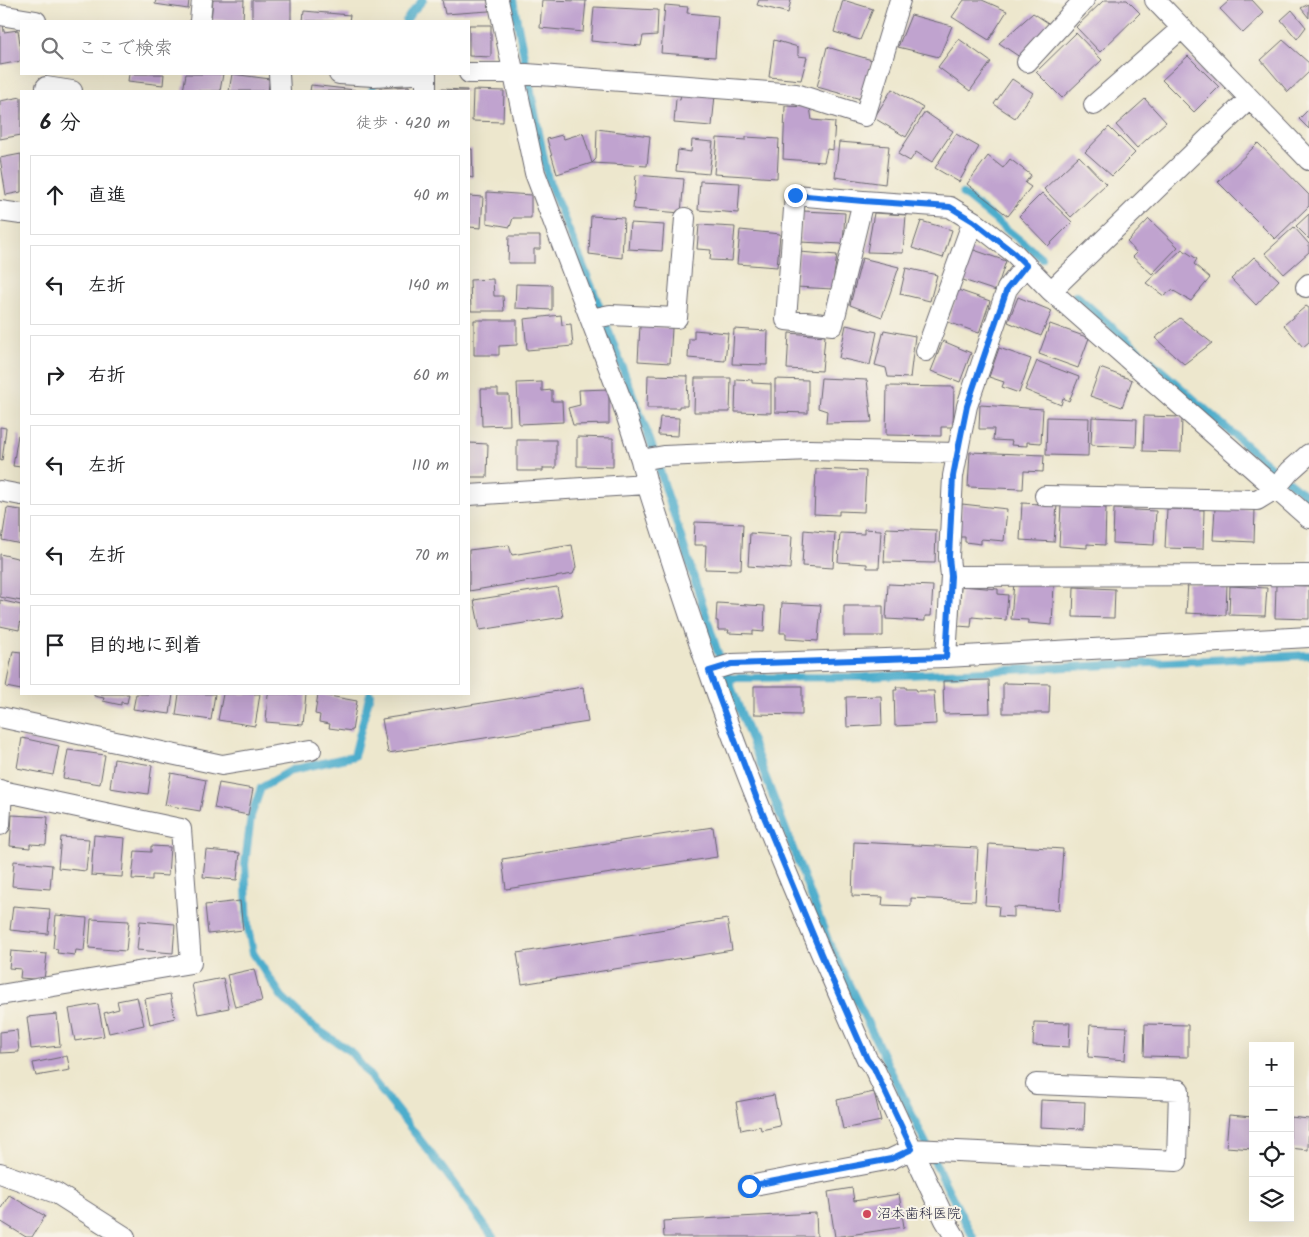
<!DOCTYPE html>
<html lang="ja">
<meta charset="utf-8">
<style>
:root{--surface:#fff;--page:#f6f6f6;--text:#202124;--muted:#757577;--line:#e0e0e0}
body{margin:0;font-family:Kalam,"Klee One",sans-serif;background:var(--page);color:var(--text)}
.controls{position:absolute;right:15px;bottom:15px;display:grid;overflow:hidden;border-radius:0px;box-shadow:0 5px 20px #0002}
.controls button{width:45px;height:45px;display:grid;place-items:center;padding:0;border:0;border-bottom:1px solid var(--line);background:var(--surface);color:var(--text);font:25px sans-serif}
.stop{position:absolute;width:15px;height:15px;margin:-11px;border:4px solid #1a73e8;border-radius:50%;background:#fff}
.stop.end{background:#1a73e8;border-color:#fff;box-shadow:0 1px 5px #0008}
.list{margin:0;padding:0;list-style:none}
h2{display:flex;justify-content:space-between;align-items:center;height:65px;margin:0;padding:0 20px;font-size:21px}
h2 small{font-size:16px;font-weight:400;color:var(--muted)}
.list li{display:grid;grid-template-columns:32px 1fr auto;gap:15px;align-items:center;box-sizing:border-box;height:80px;margin:0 10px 10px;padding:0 10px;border:1px solid var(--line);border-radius:0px}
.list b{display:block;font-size:19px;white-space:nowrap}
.list em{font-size:16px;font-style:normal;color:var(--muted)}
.icon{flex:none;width:28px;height:28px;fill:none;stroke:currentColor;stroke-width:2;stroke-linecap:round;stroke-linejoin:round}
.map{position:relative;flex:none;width:1309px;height:1237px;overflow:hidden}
.search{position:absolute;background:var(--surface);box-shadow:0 5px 20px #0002;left:20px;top:20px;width:450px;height:55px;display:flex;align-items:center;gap:12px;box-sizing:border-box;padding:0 18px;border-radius:0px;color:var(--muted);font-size:19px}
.panel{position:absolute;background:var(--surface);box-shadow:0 5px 20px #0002;left:20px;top:90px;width:450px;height:605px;border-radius:0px}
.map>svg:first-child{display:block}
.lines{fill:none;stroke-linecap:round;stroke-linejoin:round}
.stream{stroke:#4dadcc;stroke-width:8}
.building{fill:#c0a3cf}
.street-casing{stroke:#69676e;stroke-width:22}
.street{stroke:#fff;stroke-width:20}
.route{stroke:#1a73e8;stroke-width:6}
.poi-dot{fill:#d1495b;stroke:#f7f3e8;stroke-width:2}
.labels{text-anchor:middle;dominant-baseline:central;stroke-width:4;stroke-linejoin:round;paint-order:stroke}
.poi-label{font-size:14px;fill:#22223b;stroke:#f7f3e8;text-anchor:start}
</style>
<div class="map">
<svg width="1309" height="1237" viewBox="0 0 1309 1237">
<rect width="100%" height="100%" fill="#f7f3e8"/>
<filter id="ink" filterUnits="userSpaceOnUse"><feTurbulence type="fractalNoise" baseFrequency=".02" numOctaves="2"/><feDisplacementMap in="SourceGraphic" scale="10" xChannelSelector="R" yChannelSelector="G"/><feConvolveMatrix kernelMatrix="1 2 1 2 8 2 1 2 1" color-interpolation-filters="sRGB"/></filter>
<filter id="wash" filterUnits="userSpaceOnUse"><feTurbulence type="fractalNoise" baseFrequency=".0096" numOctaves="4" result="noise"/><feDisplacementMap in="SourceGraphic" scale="20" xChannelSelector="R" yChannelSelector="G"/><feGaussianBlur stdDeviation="1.12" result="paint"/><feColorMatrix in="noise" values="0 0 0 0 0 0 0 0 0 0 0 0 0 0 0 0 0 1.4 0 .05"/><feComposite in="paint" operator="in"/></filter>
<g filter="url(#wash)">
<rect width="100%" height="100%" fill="#ede7cd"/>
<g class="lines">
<!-- stream -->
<path class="stream" d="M513,0L548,179L595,295L651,443L717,650L829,943L947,1187L973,1237
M406,21L411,13L423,0
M372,91L373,86
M963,194L1042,258
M1076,295L1274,470L1309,498
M729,678L865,677L1309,655
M370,694L354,756L292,770L261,788L251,816L245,864L248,928L253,953L282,997L311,1025L350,1051L443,1169L493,1237"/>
</g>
<g id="blocks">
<!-- building -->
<path class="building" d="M156,0H189L188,9L155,4Z
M213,0H244L243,21L211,20Z
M252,0H291V21H252Z
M442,0H488L489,11L445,14Z
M542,0L586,1L583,32L540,28Z
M759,0H791L788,13L757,5Z
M843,0L873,9L860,40L834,32Z
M964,0H982L1007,11L989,40L952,17Z
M1104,0H1127L1140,13L1100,52L1076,27Z
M1230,0H1252L1264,13L1243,33L1220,9Z
M1309,4V18L1301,8Z
M665,5L688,7L687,13L718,16L715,57L661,53Z
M594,7L658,10L657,35L643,36L641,46L591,41Z
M1292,10L1306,27L1297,39L1281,20Z
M304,11L350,15L349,21H303Z
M1033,13L1062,32L1033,66L999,43Z
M911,15L952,26L939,57L898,47Z
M0,24H3L4,32L18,30L21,50V61L0,65Z
M469,25H491V57L469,56Z
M1076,33L1102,60L1062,98L1036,72Z
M959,39L991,62L970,91L938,67Z
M774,40L798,47V56L807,57L801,80L769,77Z
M1283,40L1309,63V72L1288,92L1261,60Z
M827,47L872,60L861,99L817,87Z
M1188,56L1219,87L1194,112L1162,80Z
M129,74H164L163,85L128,81Z
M186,74H223L220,91H183Z
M232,74L270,79L268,91H229Z
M1012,79L1033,93L1015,118L994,104Z
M311,85L355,90L354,91H310Z
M409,86L410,91H378L379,88Z
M440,89L467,90V91H440Z
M892,89L923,108L906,137L874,118Z
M473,90L504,91L503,122L472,121Z
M681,92L715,95L712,126L674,123L676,99L680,100Z
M21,97V135L0,139V101Z
M1145,99L1166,122L1137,148L1116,125Z
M785,106L810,107L812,120L835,122L833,150L827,149L824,162L783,159Z
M1309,109V129L1299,119Z
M925,112L953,131L932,162L916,152L910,161L898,154Z
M1109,127L1135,153L1112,176L1085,152Z
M597,129L650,136L647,166L592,163L596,159Z
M583,133L592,163L557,174L547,139L562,135L564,139Z
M956,134L979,147L959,182L935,168Z
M746,137L779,139L777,178L714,174L717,138L746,140Z
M692,140L713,142L709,174L676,171L678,150L691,152Z
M839,142L889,146L885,184L835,177Z
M1258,143L1309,195V206L1275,239L1218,182Z
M469,149H472L473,178L469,177Z
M21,154V192L6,195L0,158Z
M988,156L1003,168L1010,159L1031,175L1025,183L1031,187L1008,216L967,184Z
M1079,156L1106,184L1071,217L1044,189Z
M636,175L684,179L681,213L633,209Z
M700,181L740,183L738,213L698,210Z
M487,192L531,195V218H513L510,227L487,223Z
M1042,193L1072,222L1048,246L1019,216Z
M469,196L483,197L481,228L469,227Z
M803,211L845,213L843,244L800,242Z
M874,213L906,215L903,253L867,252Z
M1309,214V239L1296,226Z
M591,216L624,218L622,258L589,254Z
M1149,219L1178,247L1152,274L1133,257L1137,253L1127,242Z
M921,221L952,230L943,258L912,248Z
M630,223L664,225L662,251L628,249Z
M699,225L735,227L732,261L710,260L711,250L697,249Z
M1294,227L1309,244V252L1284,274L1265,253Z
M740,230L780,234L777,267L737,264Z
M509,236H540V249H534V263H508Z
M971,249L1006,261L996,291L960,279Z
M1182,249L1197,259L1194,264L1210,278L1191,301L1172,290L1164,296L1146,283Z
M799,252L837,255L832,289L796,287Z
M1254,257L1279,280L1256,305L1231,279Z
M862,258L899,267L882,317L850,305Z
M906,268L937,275L930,301L900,294Z
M493,279L494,296H503L504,311H471L470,280Z
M516,284L552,285V310L515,308Z
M958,290L990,301L979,333L948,322Z
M1018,297L1052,311L1041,336L1008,322Z
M1306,306L1309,308V342L1303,347L1284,325Z
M561,315L562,325L571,324L573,346L527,350L524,319Z
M1180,318L1212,343L1184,364L1155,338Z
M474,320H517V345L499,346V355H474Z
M1050,324L1089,338L1078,368L1039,354Z
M846,325L877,332L870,365L839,358Z
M640,326L672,328L670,363L638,361Z
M734,329L768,331L767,365L732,364Z
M694,330L728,333L725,361L688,358L689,339H694Z
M884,330L915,336L910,378L888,377L886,368L875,365Z
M789,333L825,336L822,371L787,369Z
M943,341L971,353L960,382L931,371Z
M999,348L1031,359L1019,393L1002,387L1004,382L989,377Z
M1037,361L1079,377L1069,401L1063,398L1061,405L1025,390Z
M1100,368L1132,380L1122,407L1090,396Z
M648,375L688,376L687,406H679V408H647Z
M695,378H731L730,412H694Z
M821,378L867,380L872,422L826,423L827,411L818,408Z
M736,379L752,380V383L771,384V413L735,412Z
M775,379L808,380V413L775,412Z
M542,382V391L552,390V401H562L563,422L519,424L517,383Z
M887,386L954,387L953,427H941V436L886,435Z
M481,389H498V395H509L510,425L482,426Z
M609,389V424L573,425L568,408L580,405L579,390Z
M980,405L1043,409L1041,443L1027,442V446L1011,445L1012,441L993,440L994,429H979Z
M1144,416L1182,417L1181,452L1143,451Z
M660,417L679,418L678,436L658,435Z
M1047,417L1089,418L1088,456L1046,455Z
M1092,417L1137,419L1136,447L1091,445Z
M0,427L6,428L2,461L0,460Z
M18,435L21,436V467L13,466Z
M577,437L613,438V467L577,466Z
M517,440H556V468H543V471H517Z
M469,443L488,444L487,477H469Z
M970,452L1044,455L1043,472L1024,471L1023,489L968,487Z
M816,469L866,471L864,512L839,511V515L814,514Z
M1022,503L1057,505L1054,542L1020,540Z
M962,504L1007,509L1004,541L981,539V544L965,542V537H959Z
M1061,505L1106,508L1105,545L1087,544V548L1059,546Z
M7,508L21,510V544L2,540Z
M1215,508L1255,509L1254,542L1213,540Z
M1114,509L1156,511L1154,545L1113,543Z
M1167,509L1204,510L1203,549L1165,548Z
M695,522L743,524L741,570L705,569L706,545H694Z
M886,528L936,530L935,563L884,562Z
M864,529L881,530L879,568H867V564L838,562L840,533L864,534Z
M804,530L835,533L833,568L802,566Z
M750,533L792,536L790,569L748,566Z
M509,545L512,555L572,545L576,567L573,574L469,591V550Z
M0,554L21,559V601L0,597Z
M1014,582L1054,585L1052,625L1028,623V620L1011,619Z
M1188,583L1227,584L1226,615L1186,613Z
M888,584L933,586L931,616H925V621L886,619Z
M1276,585L1309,586V619L1275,618Z
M961,586L998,589V594L1008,595L1006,620L972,617L971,627L958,626Z
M1230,586L1267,588L1265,616L1229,615Z
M557,587L563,617L480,630L474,600Z
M1074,587L1115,589L1114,618L1073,617Z
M0,600L21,605V620L19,630L0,626Z
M717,603L765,606L764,632L753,631V634L728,633L729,630H718V621H716Z
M782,603L821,605L818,641L786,639V633H780Z
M844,606H883V636H844Z
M13,651L21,652V690L6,687Z
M989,680L990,713L944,714L943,681Z
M1003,683L1050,684L1049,713H1003Z
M754,686H802V715L754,714Z
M583,687L588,722L388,753L382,719Z
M896,687H906V689H916L917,691H934L936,724L895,726L894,690H897Z
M94,694H129L127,703L121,702V705L103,701L104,698L94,696Z
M136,694H173L170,714L133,709Z
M179,694H215L211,720L176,715Z
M223,694H260L255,726L218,720Z
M268,694H306L303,725L266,722Z
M318,694L357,701L352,731L329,728L330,724L319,722L320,715L315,714Z
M881,696L882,725L847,727L846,697Z
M22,738L59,746L53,775L17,768Z
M68,750L105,755L100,784L63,778Z
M114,759L152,765L148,794L110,788Z
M171,773L206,780L200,811L165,805Z
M219,783L253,789L248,815L214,808Z
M12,815L48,817L46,845L30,844V848L10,846Z
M713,827L717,857L506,889L502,859Z
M94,835L125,838L122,877L91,875Z
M61,837L89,839L86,871L58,868Z
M854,842L978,848L975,901L911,898V906L882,905L883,897L852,896Z
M989,844L1063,849L1059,910L1014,907V917L998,916L999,906L985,905Z
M151,846L170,847L168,876L152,875V880L132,879L135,851L151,852Z
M206,850L240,853L237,880L203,877Z
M14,861L52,865L50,889L12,886Z
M240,901L243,930L208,934L205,905Z
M13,906L50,909L48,934L10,930Z
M56,915L87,918L84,951L76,950L75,955L57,953L58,949L53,948Z
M91,919L129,921L126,951L89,948Z
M727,919L732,950L522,984L517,953Z
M140,921L175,924L173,953L137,950Z
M11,951L47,954L44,980L20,978L21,969L9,968Z
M254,969L262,1001L235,1007L227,975Z
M223,978L229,1008L198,1014L192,984Z
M170,994L175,1018L150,1024L145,999Z
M137,997L144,1025L109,1033L104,1013L119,1009L117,1001Z
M98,1004L104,1036L75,1041L69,1009Z
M57,1014L60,1046L31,1049L27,1017Z
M1034,1022L1070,1023L1069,1047L1033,1045Z
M1145,1024L1188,1025V1057L1144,1056Z
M1090,1025L1127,1027L1125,1060L1088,1057Z
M17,1030L19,1052L0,1053V1032Z
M67,1056L70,1070L36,1076L33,1063Z
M874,1092L881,1121L843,1129L837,1100Z
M774,1095L780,1126L761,1130L760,1126L741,1130L736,1102Z
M1041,1100L1085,1102L1084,1129L1040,1127Z
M1229,1115L1253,1117V1149L1226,1147Z
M1290,1117L1309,1119L1308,1150L1290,1148Z
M852,1188L854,1201L899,1194L904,1227L835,1237L828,1192Z
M9,1195L45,1216L32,1237H26L0,1221V1210Z
M816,1213L817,1237H664L663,1221Z"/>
</g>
</g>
<g filter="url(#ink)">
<use href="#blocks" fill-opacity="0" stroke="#69676e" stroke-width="1"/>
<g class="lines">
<defs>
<path id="street" d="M498,0L535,173L622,402L641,460L647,484C667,547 687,609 709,671C755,803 811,931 867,1059L874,1068L945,1220L955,1237
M1155,0L1309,160
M0,15L36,21
M200,21L202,0
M1027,62L1084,0
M469,73H513L796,94L865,116L900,0
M279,74L280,91
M339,74L374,76L414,74
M46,91V87L72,91
M426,91V74
M1094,105L1182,28
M863,201L833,325L786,320L795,195L863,201L950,207L973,221L1014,253L1051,291L1309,518
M0,211L21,214
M1306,287L1309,284
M1051,291L1249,99
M591,319L610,315L677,318L685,218
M926,351L973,221
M641,460L664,456L809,450L957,453
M0,491L21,495
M469,495L647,484
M1045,496L1257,500L1275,489L1290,471L1309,454
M951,576L1309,575
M946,657L951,576L949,557L953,476L960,440L967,406L1007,289L1026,265
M709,671L732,664L946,657L1309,637
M0,717L222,765L311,750
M0,790L2,791L0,825
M0,995L191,963L181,829L2,791
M0,1173L56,1193L125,1237
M749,1186L891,1159L912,1149L1177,1161L1179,1090L1036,1084"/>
</defs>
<!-- street casing -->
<use href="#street" class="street-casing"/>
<!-- street -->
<use href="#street" class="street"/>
</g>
</g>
<g class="lines" filter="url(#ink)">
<!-- route -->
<path class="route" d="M749,1186L891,1159L912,1149L874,1068L867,1059L821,954L758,802L709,671L732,664L946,657L951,576L949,557L953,476L960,440L967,406L1007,289L1026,265L1014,253L973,221L950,207L863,201L795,195"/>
</g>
<!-- markers -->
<circle class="poi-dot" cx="867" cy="1214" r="5"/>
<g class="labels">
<!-- poi labels -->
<g class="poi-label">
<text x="877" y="1214">沼本歯科医院</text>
</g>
</g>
</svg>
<div class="controls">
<button>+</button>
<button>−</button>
<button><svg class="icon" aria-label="locate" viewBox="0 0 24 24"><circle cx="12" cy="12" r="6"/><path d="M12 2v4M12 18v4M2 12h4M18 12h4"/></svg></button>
<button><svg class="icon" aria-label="layers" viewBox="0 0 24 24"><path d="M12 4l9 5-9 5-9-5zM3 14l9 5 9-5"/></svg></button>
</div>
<div class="stop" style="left:749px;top:1186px"></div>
<div class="stop end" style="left:795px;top:195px"></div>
<div class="search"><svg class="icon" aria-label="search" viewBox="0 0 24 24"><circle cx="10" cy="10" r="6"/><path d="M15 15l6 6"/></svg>ここで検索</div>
<section class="panel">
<h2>6 分<small>徒歩 · 420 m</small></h2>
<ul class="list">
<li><svg class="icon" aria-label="ahead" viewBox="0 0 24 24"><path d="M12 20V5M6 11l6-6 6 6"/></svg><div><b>直進</b></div><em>40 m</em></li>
<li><svg class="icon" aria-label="left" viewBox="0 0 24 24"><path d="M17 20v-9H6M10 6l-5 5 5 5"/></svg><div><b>左折</b></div><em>140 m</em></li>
<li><svg class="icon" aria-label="right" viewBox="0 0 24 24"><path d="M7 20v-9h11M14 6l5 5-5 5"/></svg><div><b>右折</b></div><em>60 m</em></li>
<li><svg class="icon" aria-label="left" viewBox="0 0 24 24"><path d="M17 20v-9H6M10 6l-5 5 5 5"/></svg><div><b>左折</b></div><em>110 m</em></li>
<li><svg class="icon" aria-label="left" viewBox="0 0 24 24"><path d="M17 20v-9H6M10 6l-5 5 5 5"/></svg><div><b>左折</b></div><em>70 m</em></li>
<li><svg class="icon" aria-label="arrive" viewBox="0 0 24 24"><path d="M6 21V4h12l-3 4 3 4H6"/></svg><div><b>目的地に到着</b></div></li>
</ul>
</section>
</div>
